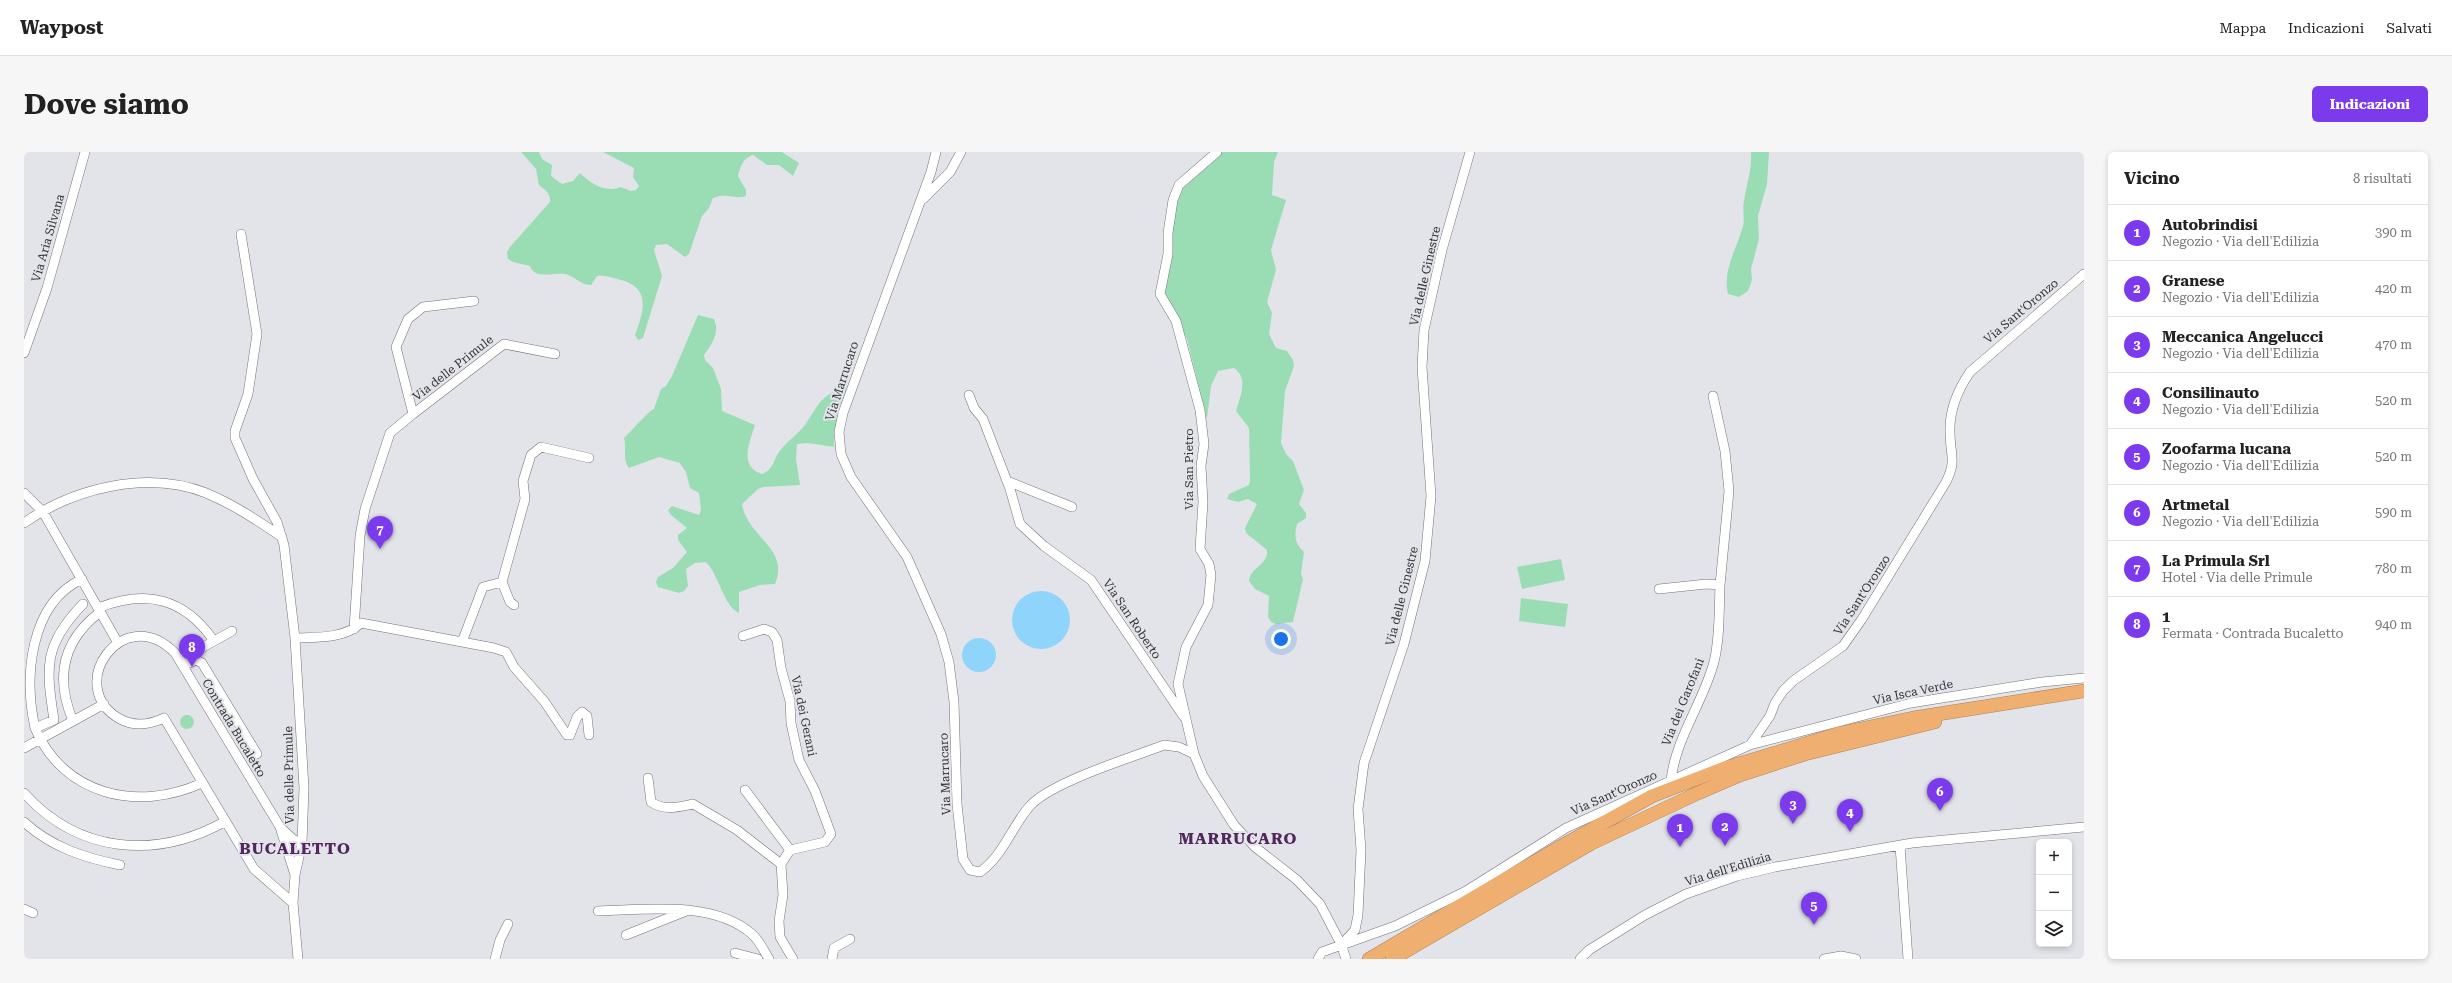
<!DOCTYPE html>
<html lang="it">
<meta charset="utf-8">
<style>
:root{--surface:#fff;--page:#f6f6f6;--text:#222;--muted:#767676;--line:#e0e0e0;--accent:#7c3aed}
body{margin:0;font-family:"Roboto Serif",serif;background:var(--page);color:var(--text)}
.controls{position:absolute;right:12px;bottom:12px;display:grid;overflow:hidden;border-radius:6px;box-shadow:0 2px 6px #0003}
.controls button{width:36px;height:36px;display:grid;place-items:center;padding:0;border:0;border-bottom:1px solid var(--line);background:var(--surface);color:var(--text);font:20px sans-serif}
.you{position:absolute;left:1257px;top:487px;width:14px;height:14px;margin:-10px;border:3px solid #fff;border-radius:50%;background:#1a73e8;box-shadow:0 0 0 6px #1a73e833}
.badge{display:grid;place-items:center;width:26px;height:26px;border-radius:50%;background:var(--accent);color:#fff;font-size:13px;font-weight:700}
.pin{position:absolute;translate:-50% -33px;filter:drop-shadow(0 1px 2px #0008)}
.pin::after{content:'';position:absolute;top:21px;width:14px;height:12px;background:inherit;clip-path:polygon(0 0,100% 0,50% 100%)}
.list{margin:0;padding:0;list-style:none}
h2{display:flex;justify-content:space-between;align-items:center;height:52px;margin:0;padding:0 16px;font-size:17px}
h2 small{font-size:13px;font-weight:400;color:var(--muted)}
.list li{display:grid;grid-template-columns:26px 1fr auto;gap:12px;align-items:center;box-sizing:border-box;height:56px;padding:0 16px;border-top:1px solid var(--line)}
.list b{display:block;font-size:15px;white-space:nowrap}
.list p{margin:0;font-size:13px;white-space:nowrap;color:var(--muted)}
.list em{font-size:13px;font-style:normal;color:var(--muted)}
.icon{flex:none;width:22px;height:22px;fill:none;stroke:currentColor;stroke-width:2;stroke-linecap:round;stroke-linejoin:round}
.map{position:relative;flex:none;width:2060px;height:807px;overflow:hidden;border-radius:6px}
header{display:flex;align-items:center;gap:24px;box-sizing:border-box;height:56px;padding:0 20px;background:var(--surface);border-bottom:1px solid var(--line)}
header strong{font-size:19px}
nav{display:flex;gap:22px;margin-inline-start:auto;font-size:14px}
.intro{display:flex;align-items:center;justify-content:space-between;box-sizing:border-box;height:96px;padding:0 24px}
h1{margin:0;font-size:28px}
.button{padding:10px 18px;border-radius:6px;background:var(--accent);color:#fff;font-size:14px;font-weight:700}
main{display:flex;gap:24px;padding:0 24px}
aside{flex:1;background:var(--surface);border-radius:6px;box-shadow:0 2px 6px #0003}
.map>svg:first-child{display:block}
.green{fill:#9addb4}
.water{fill:#8fd5fb}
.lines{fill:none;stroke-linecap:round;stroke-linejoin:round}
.minor-casing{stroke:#727377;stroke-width:10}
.highway-casing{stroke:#ae845c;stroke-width:14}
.minor{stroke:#fff;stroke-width:9}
.highway{stroke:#efaf71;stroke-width:13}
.labels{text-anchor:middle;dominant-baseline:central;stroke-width:4;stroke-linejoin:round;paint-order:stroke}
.street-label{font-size:12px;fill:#343436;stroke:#e3e4e9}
.district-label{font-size:16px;font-weight:bold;letter-spacing:1px;fill:#51285d;stroke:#e3e4e9}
</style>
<header>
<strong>Waypost</strong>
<nav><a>Mappa</a><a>Indicazioni</a><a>Salvati</a></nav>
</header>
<div class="intro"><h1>Dove siamo</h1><a class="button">Indicazioni</a></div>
<main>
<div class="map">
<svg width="2060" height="807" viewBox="0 0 2060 807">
<rect width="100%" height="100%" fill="#e3e4e9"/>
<!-- green -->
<path class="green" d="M497,0H515L518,7L528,13L527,24L538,32L549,29L556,21C567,32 582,41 597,35L607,39L612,38L615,34L609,25L610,16L579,0H758L775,11L769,24L755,13H743L729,3C719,6 716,15 714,24L722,38V44C710,48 704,40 689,46L685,56L678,64L665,102L661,105L643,92L632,93L630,98L638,124L619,186L614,188L611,183C620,159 627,136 597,128C588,126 582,123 573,124L567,133C556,133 550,123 540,122C528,120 511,128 506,114L489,110L484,107L483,100L486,95L526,50C527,41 521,38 515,33L512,17Z
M1197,0H1254L1250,10L1248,43L1262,48L1247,98L1252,118L1243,150L1248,161L1245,182L1252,196L1263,199L1269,208L1270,214L1261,239L1257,291L1262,302L1269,309L1280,338L1275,352L1282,361V366L1273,372C1270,385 1271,391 1280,400L1277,422L1279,427L1269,470L1252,472L1247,470L1244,465L1245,444L1231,437L1225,429C1227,414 1244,414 1243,398L1222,381L1221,376L1233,352L1224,347L1214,350L1203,347L1205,342L1225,333L1226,328L1225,276L1212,259C1216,245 1225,226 1210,216L1194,219L1187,234L1183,267L1163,187L1139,138L1148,90L1149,62L1154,46L1159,34Z
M1727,0H1745L1743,32L1734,64L1735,87L1727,117L1728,128L1724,139L1715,145L1704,142C1698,119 1713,96 1719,74C1721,66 1718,57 1720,49C1723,30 1728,19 1727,0Z
M674,163L690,167C696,181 688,192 680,203L681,208L689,216L697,237L698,259L731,273C725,292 715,314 738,322C749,318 749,309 755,300C762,290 773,283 781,273C796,251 793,248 819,234L823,236L810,282V295L784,291L773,292L772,307L776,333L739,335L734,337L718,352C723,385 766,396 751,432L736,433L715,440V461C700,455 695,423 682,410L671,411L662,417L664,434L660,439L655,441L634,435L632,430L634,425L649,416L663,400L654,388V383L663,376L647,363L644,358L648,354L675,363L677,358L675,341L666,336L662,320L656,311L635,305L605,316C598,307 603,296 600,286C607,280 624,259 630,257L637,237L642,234L648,224Z
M1537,407L1541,428L1498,437L1493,415Z
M1497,446L1544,452L1541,475L1495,469Z
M156 570a7 7 0 1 1 14 0a7 7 0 1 1-14 0Z"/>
<!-- water -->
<path class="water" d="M988 468a29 29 0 1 1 58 0a29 29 0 1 1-58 0Z
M938 503a17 17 0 1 1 34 0a17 17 0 1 1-34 0Z"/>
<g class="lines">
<defs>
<path id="minor" d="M912,0L907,20L819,261L815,280L817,302L827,325L883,405L917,482L925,510L930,550L933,652L939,707L946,718L956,720C979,704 987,676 1005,655C1024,631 1109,605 1140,593L1155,595L1170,602
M1193,0L1155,33L1149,48L1144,81V102L1136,142L1152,169L1156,184L1176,258L1180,292L1177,314L1179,350L1176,397L1185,412L1187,423L1184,453L1162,495L1154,532L1170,602L1179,624L1210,673L1231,695L1273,728L1296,752L1317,792L1322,807
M899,47L926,20L937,0
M217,82L233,182L224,242L211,279V286L229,327L253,370L260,393L271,486L280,636L278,691L271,723L269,751L274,807
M0,201L23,136L61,0
M945,243L950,256L959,267L986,337L996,372L1020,394L1067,428L1160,565
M1689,244L1701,299L1705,339L1696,433
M389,262L480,192L531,202
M983,329L1048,355
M0,341L19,360L94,491
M0,371C50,336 123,318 182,341C209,352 234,369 258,385
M478,430L501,347L499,329L507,303L517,295L565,306
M1635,437L1682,432L1696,433C1695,458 1696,486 1690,510C1679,551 1652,585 1647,628
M59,452C19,493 22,516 30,568L11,576C40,644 114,660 178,631
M74,456C123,437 160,446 190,489
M330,477L336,384L341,357L366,281L389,262L372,195L384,167L399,155L450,149
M719,484L740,477L748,480L753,488L757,516L766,549L767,571L775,608L791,639L807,682L801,690L766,698L757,712L759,743L755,769L756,785L769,807
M271,486C293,485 320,487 337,471L470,496L482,500L490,515L520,549L543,583H546L553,565L558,560L563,564L565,583
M438,490L459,435L478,430L486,450L490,453
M156,508L208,479
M159,514L172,508L178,511L233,602
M49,569C31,526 38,489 76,460
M11,576C0,526 5,452 58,427
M1726,593L1887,551L2018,530L2060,526
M0,596L80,552
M624,626L627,650C640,659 654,655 669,652L713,678L757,712
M721,638L766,698
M0,641C54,701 131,708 200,670
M0,670C27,695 61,706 96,713
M258,677L270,688L278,691
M1876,694L1884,807
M269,751L230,717L140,566C125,573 111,575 96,567C39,535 99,448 151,501L256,675L271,723
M0,757L9,761
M574,759C621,758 689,748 728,782C735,788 740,799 745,807
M602,783L662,759
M1320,790L1331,778L1334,763L1337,698L1334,657L1340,611L1380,492L1401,409L1407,344L1398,215L1400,178L1418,98L1446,0
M711,801L734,807
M471,807L476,788L484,772
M808,807L810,796L826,787
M1294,807L1298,800L1371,774L1442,739L1542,676L1726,593L1746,564L1751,551L1759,539L1769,529L1819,494L1838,467L1922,330C1933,308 1926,303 1926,281C1925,258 1933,239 1946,220L2060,122
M1556,807L1565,798L1621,763L1662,742L1713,724L1751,715L1888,691L2060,675
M1800,807L1817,804L1832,807"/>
<path id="highway" d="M1345,807L1534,696L1628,644L1698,617L1817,581L1889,566L2060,539
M1368,807L1568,691L1674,641L1716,623L1781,602L1911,570"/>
</defs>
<!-- minor casing -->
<use href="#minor" class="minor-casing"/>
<!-- highway casing -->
<use href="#highway" class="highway-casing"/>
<!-- minor -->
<use href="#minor" class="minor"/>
<!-- highway -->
<use href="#highway" class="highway"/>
</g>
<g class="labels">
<!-- street labels -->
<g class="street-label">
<text transform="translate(24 86) rotate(-74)">Via Aria Silvana</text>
<text transform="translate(1401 124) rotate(-77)">Via delle Ginestre</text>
<text transform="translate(1997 159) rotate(-40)">Via Sant'Oronzo</text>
<text transform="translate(429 216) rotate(-38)">Via delle Primule</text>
<text transform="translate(818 229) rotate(-72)">Via Marrucaro</text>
<text transform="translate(1165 317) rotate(-90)">Via San Pietro</text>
<text transform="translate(1838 443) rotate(-57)">Via Sant'Oronzo</text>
<text transform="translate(1378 444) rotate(-76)">Via delle Ginestre</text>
<text transform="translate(1108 467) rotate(56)">Via San Roberto</text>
<text transform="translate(1889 540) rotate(-12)">Via Isca Verde</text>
<text transform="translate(1659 550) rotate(-68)">Via dei Garofani</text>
<text transform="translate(780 564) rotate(78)">Via dei Gerani</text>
<text transform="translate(210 576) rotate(59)">Contrada Bucaletto</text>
<text transform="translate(921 622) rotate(-92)">Via Marrucaro</text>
<text transform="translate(265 623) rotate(-91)">Via delle Primule</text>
<text transform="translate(1590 641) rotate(-24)">Via Sant'Oronzo</text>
<text transform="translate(1704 717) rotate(-17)">Via dell'Edilizia</text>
</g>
<!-- district labels -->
<g class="district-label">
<text x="1214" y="686">MARRUCARO</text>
<text x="271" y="696">BUCALETTO</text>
</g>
</g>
</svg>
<div class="controls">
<button>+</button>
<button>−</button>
<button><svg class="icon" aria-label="layers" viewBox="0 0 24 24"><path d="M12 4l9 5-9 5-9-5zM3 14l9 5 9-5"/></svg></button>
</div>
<div class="you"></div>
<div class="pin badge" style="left:1656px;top:695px">1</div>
<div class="pin badge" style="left:1701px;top:694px">2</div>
<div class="pin badge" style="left:1769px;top:672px">3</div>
<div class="pin badge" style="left:1826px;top:680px">4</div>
<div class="pin badge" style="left:1790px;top:773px">5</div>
<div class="pin badge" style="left:1916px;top:659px">6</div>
<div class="pin badge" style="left:356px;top:397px">7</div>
<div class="pin badge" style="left:168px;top:515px">8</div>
</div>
<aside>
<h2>Vicino<small>8 risultati</small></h2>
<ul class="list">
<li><span class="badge">1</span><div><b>Autobrindisi</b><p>Negozio · Via dell'Edilizia</p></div><em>390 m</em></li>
<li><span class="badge">2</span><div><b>Granese</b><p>Negozio · Via dell'Edilizia</p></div><em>420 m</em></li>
<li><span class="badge">3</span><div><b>Meccanica Angelucci</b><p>Negozio · Via dell'Edilizia</p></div><em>470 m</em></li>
<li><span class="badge">4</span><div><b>Consilinauto</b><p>Negozio · Via dell'Edilizia</p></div><em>520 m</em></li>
<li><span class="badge">5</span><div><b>Zoofarma lucana</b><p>Negozio · Via dell'Edilizia</p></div><em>520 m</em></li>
<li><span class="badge">6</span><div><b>Artmetal</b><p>Negozio · Via dell'Edilizia</p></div><em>590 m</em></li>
<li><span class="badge">7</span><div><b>La Primula Srl</b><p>Hotel · Via delle Primule</p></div><em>780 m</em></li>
<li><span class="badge">8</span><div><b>1</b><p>Fermata · Contrada Bucaletto</p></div><em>940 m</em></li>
</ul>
</aside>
</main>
